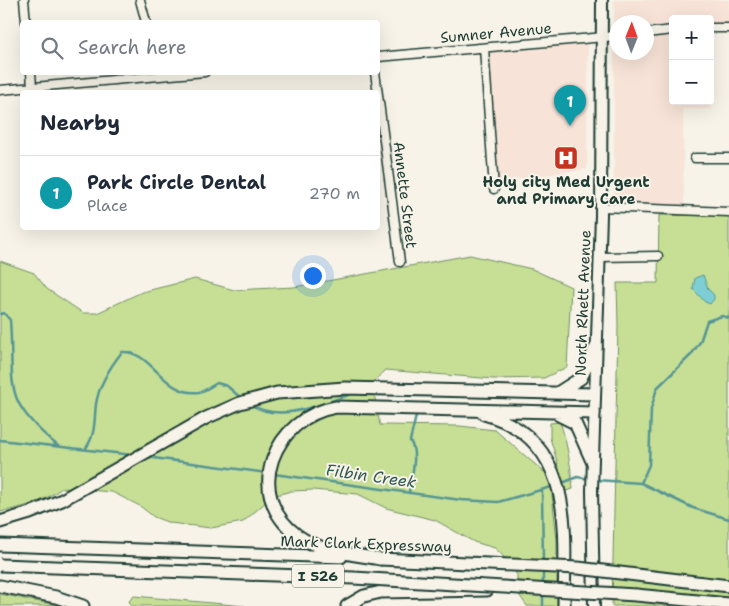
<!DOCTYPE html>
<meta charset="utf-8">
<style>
:root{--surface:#fff;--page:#f6f6f7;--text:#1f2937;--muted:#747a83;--line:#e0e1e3;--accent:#c8321e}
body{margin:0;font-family:"Shantell Sans",sans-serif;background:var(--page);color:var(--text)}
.controls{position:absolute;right:15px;top:15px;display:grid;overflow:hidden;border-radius:5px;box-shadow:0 5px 20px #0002}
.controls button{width:45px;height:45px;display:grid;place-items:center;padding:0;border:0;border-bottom:1px solid var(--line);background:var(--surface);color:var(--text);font:25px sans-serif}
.compass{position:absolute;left:609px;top:15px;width:45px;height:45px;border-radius:50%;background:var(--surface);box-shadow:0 5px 20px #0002;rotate:1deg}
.you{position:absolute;left:312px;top:275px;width:18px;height:18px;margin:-12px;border:4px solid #fff;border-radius:50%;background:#1a73e8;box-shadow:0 0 0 8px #1a73e833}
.badge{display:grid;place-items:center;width:32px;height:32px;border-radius:50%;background:var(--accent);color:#fff;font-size:16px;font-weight:700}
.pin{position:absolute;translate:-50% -41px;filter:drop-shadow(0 1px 2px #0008)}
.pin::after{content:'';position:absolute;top:26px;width:18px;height:15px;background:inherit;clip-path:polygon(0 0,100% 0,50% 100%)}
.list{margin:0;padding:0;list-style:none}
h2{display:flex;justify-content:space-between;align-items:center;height:65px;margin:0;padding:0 20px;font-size:21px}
h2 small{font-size:16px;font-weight:400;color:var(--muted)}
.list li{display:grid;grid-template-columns:32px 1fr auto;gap:15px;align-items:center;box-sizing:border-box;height:75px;padding:0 20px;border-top:1px solid var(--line)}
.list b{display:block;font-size:19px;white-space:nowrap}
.list p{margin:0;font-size:16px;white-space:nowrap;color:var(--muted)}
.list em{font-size:16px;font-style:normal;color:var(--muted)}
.icon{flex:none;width:28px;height:28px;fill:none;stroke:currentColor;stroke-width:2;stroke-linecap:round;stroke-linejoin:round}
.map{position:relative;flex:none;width:729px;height:606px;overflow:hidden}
.search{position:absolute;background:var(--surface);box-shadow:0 5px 20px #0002;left:20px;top:20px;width:360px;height:55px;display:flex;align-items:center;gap:12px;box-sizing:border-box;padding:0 18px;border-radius:5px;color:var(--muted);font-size:19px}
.panel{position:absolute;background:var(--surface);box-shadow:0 5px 20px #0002;left:20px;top:90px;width:360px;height:140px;border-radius:5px}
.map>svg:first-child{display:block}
.built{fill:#f7e3d7;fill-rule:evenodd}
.green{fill:#c6df95;stroke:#728e64}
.water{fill:#7dcfd4;stroke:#579594}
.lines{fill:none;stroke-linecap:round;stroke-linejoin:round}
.stream{stroke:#579594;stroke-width:2.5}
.minor-casing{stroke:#1f3d34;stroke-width:11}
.major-casing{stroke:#1f3d34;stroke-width:14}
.highway-casing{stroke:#1f3d34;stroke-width:15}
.minor{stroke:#f7f3e8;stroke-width:8}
.major{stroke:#f7f3e8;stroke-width:10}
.highway{stroke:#f7f3e8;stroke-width:11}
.highway-bridge-casing{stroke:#1f3d34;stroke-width:15;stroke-linecap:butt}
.highway-bridge{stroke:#f7f3e8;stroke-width:11}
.labels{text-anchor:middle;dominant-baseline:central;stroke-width:4;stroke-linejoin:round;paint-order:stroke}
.shield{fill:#f7f3e8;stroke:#60746a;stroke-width:1}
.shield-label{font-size:14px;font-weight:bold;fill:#1f3d34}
.street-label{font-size:15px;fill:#1f3d34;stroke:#f7f3e8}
.poi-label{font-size:15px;font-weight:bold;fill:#1f3d34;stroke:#f7f3e8}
.water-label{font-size:16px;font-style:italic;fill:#325a54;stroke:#f7f3e8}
</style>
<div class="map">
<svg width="729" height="606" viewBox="0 0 729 606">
<rect width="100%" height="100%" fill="#f7f3e8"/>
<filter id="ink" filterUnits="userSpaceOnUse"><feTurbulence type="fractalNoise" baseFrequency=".02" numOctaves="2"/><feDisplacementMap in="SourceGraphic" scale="10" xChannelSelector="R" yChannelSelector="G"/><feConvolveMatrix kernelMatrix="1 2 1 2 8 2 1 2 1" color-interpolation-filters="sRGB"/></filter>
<g filter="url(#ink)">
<!-- built -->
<path class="built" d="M614,0H729V28H712L711,109H683L684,210L614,209ZM673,19H710V101H673ZM616,22H646V52H616Z
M588,39L587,169L494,182L484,48Z"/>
<!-- green -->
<path class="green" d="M659,215L729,216V606H612L618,326L617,283H658Z
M470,255L532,269L571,287L567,367L544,378L494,379L386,370L372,383L380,425L460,426L495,430L544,472L558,464L550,438V423L560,422C567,441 571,468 573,489L552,495L557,540V606H527L517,592V575L509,562L495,548L474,542L435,520L386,508L358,494L313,490L291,491L273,496L243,522L211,528L170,523L154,517L140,506L112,492L62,488C44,502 21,508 0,512V261L34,273L47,289L83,313H97L142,292L195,279L234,290L294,287Z
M0,594L61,606H0Z
M134,596L245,606H131L129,601Z"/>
<!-- water -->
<path class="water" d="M703,275L708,289L714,295V299L710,304L705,302L693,289L695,278Z"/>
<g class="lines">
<!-- stream -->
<path class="stream" d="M0,314L4,313L10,320C15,387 0,398 58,446
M250,404C281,425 324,402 355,393
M0,440L133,455
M86,448C96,434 94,420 96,404C99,385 110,367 122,352C152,350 164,397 199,392C205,391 211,386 217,383L227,386L241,398
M146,457L267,473
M274,474L461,500L498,502L555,486
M596,480L641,483L693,508L729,519
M641,483L649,465L651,409L657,388L691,355L700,342L707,321L722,316L729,318
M560,484L577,477L590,479
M542,491L543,562
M409,493C411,478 419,454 410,441L416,416
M543,587V570
M543,606V593"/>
<defs>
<path id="minor" d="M24,0L26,22
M140,0L146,22
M710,28H729
M646,33L673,30
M484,48L494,189
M378,57L616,36
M31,72L32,87
M375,72L400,262
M0,90L205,72
M695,158H729
M601,207L729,212
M599,257L658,256"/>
<path id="major" d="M594,606L592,490L601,215L602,0"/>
<path id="highway" d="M559,392L581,378L596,347
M484,414C576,439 565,531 564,606
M559,415L575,423L592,461
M0,522L30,513L62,500L206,418L240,403L277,393L345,388L594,394
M0,545L341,557
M380,559C353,554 320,552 297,535C242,494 274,417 336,407L594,413
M0,586L56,597L83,606
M636,595L729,604
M347,606L364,596L381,592L487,590"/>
</defs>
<!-- minor casing -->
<use href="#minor" class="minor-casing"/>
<!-- major casing -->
<use href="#major" class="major-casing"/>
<!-- highway casing -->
<use href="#highway" class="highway-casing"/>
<!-- minor -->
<use href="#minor" class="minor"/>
<!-- major -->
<use href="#major" class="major"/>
<!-- highway -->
<use href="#highway" class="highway"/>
<defs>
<path id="highway-bridge" d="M380,559L578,568L729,586
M0,565L354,578L636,595"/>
</defs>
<!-- highway-bridge casing -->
<use href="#highway-bridge" class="highway-bridge-casing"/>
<!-- highway-bridge -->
<use href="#highway-bridge" class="highway-bridge"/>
</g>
</g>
<!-- icons -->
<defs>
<symbol id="hospital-square" viewBox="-11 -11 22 22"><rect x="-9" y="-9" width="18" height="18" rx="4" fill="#c8321e" stroke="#f7f3e8"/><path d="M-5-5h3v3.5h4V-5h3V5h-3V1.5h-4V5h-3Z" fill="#fff"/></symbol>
</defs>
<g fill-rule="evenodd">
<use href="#hospital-square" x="552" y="144" width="28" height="28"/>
</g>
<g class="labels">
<!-- shield labels -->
<rect class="shield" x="292" y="564.5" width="52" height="23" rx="4"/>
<g class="shield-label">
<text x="318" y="576">I 526</text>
</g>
<!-- street labels -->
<g class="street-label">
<text transform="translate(496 33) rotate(-5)">Sumner Avenue</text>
<text transform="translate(405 195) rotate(83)">Annette Street</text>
<text transform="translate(583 303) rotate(-88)">North Rhett Avenue</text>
<text transform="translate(366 544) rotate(2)">Mark Clark Expressway</text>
</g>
<!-- poi labels -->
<g class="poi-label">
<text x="566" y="182">Holy city Med Urgent<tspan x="566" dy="17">and Primary Care</tspan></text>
</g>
<!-- water labels -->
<g class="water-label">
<text transform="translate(371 476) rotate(8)">Filbin Creek</text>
</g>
</g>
</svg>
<div class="controls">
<button>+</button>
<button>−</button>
</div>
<svg class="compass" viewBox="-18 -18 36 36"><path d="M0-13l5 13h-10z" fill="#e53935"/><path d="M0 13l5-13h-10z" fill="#747a83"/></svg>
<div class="you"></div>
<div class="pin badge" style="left:570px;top:126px;background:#0f9aa8">1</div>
<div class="search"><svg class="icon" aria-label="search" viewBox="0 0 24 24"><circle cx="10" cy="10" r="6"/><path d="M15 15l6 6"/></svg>Search here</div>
<section class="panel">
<h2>Nearby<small></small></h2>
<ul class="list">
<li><span class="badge" style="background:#0f9aa8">1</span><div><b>Park Circle Dental</b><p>Place</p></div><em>270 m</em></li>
</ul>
</section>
</div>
